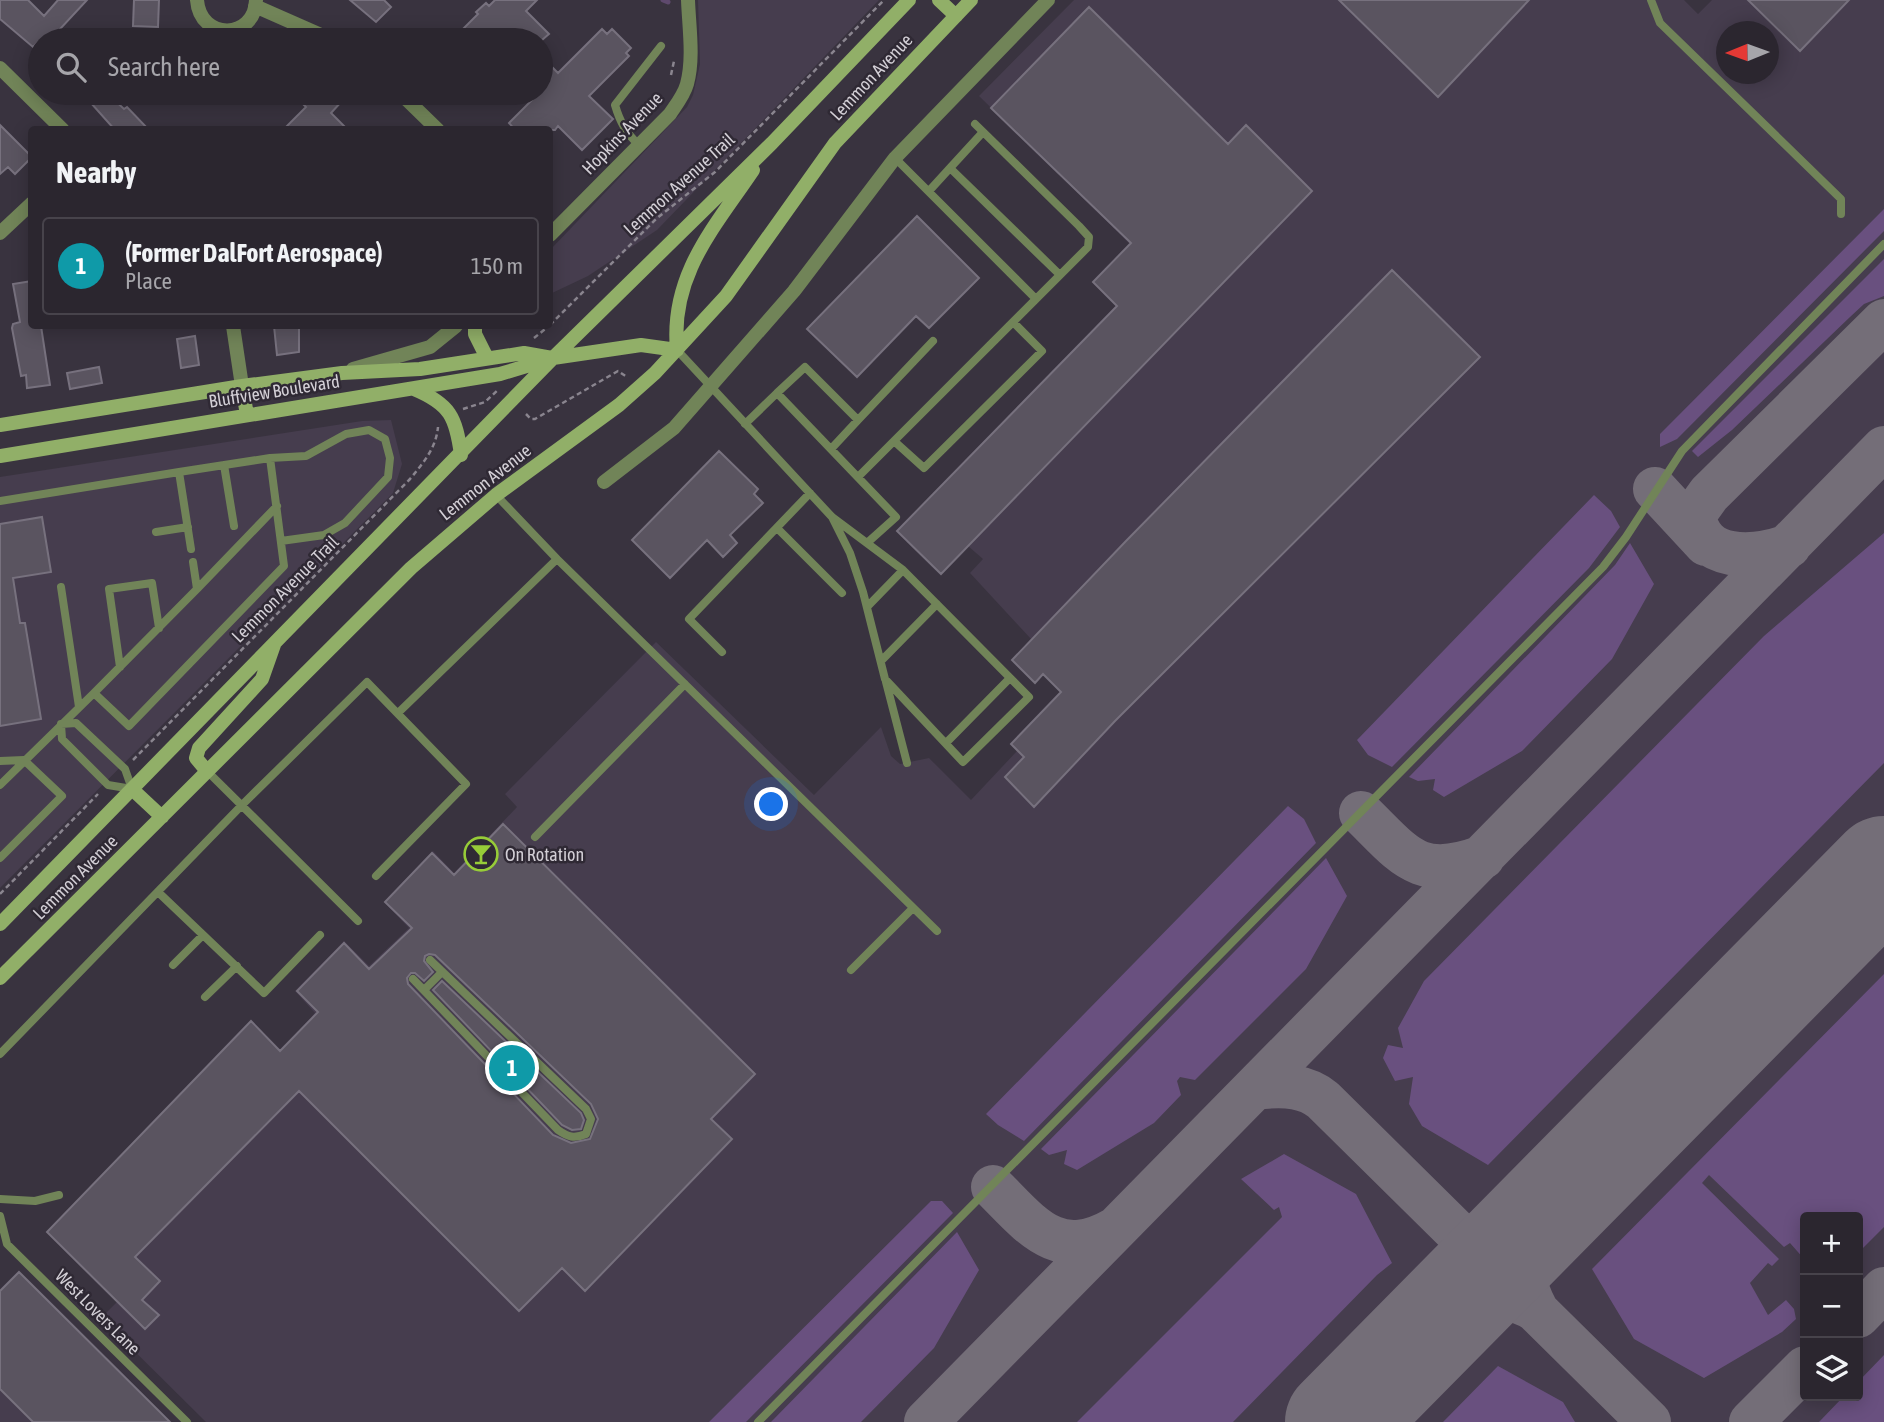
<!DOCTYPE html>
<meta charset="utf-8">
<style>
:root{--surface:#2b262f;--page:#332e37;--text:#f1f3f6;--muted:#a6a5aa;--line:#47434b;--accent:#97cc38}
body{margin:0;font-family:"Asap Condensed",sans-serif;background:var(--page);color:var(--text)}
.controls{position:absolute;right:21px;bottom:21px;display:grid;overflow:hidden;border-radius:7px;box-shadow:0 4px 18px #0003}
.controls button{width:63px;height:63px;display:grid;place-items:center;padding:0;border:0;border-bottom:2px solid var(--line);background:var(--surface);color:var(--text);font:35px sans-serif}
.compass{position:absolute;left:1716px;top:21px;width:63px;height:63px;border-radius:50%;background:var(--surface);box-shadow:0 4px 18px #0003;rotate:269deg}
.you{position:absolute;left:772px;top:805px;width:24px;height:24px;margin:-18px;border:5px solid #fff;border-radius:50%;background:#1a73e8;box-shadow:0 0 0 10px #1a73e833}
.badge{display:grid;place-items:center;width:46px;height:46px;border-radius:50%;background:var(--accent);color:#fff;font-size:23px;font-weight:700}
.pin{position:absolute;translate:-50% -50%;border:4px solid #fff;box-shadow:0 2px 7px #0006}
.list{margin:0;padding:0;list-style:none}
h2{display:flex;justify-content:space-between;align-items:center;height:91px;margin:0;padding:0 28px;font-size:30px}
h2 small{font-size:23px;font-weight:400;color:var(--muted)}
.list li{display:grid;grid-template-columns:46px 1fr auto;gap:21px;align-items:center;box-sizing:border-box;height:98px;margin:0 14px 14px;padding:0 14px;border:2px solid var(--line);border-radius:7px}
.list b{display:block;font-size:26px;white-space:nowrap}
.list p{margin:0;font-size:23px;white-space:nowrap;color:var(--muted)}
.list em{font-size:23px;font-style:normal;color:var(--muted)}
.icon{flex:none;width:38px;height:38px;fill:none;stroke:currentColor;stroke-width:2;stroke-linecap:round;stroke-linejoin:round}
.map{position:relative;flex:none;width:1884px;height:1422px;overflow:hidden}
.search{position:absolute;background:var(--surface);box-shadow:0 4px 18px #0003;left:28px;top:28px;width:525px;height:77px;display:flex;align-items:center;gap:18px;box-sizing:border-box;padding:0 24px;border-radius:38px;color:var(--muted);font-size:26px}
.panel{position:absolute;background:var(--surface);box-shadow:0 4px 18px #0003;left:28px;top:126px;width:525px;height:203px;border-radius:7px}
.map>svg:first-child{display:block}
.built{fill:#463d4e;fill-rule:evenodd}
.green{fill:#69507f}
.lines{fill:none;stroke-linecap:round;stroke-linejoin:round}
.stream{stroke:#5e496d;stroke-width:5}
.taxiway{stroke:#746e78;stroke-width:44}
.runway{stroke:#746e78;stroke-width:108}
.building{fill:#5a5460;stroke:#77717e;stroke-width:2;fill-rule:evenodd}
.path{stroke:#8a858f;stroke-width:2.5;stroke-dasharray:5 3.5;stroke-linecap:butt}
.lane{stroke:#718458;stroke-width:8}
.street{stroke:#718458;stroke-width:14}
.secondary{stroke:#91af68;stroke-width:14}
.labels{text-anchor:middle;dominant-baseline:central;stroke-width:5;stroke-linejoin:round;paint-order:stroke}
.street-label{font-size:18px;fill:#d3cfd6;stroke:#2f2934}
.poi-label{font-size:18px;fill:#d3cfd6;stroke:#2f2934;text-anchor:start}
</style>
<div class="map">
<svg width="1884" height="1422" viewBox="0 0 1884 1422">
<rect width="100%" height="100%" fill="#39333f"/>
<!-- built -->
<path class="built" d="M698,0H879L657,230L588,276L550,294V250L687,107L693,95L700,64Z
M1074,0H1684L1698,14L1712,0H1884V1422H206L108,1325L99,1320L117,1302L145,1330L159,1316L143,1300L160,1281L136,1257L298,1091L270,1062L315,1013L295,991L344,941L369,966L409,928L384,902L433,851L454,873L517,807L505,794L656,642L814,795L881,727L891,756L900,764L929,758L971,800L1017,751L1011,744L1061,692L1043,674L1035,683L1012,660L1031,639L970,573L983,559L968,546L941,574L897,531L1116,306L1092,282L1130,244L979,96ZM1727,32H1769V74H1727ZM1805,1217H1858V1396H1805Z
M391,420L402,464L393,493L0,888V477L362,421Z
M0,1390L32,1422H0Z"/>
<!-- green -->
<path class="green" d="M1884,209V231L1677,439L1660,447V434Z
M1884,259V296L1864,304L1850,317L1732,430L1698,457L1692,451Z
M1594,495L1611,511L1620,527L1589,568L1392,767L1368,755L1357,740Z
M1884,533V763L1488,1165L1422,1126L1409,1104L1413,1077L1395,1081L1383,1058L1388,1045L1403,1048L1398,1028L1424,981L1764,636Z
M1630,543L1654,584L1612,659L1522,751L1444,797L1433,790L1435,779L1418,781L1409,777L1615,565Z
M1288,806L1304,819L1316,843L1024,1141L998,1125L986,1114Z
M1326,858L1347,896L1306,969L1195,1080L1180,1077L1177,1081L1181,1095L1154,1123L1077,1170L1064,1164L1067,1150L1049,1155L1041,1149Z
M1884,974V1227L1858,1253V1217H1805V1260L1790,1243L1784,1247L1709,1175L1702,1183L1779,1259L1772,1266L1768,1263L1750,1283L1768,1315L1786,1300L1794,1309L1796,1319L1782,1332L1704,1378L1634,1339L1592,1269Z
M1284,1154L1356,1194L1392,1263L1377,1275L1233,1422H1077L1282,1217L1279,1207L1274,1210L1241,1179Z
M931,1201H942L953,1213L746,1422H709Z
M957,1232L979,1270L934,1348L861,1422H771Z
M1884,1355V1422H1819L1844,1396H1858V1382Z
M1498,1366L1563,1402L1575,1422H1443Z"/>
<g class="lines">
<!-- stream -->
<path class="stream" d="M663,0L668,2"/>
<!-- taxiway -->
<path class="taxiway" d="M1655,489L1706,544
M1789,546C1754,558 1701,563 1694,515L1709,494L1884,321
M1361,813C1405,856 1418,881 1483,857
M1263,1087C1285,1085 1306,1086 1323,1100L1649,1422
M993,1187C1032,1226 1057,1262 1115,1229
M1858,1316L1884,1289
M1351,1416C1375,1391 1399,1367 1424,1342C1436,1330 1448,1312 1464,1305C1487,1294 1517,1297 1537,1311C1526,1291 1518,1268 1526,1244C1532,1225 1560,1202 1575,1187C1604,1158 1634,1129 1663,1099
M926,1422L1884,448
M1751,1422L1805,1368"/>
<!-- runway -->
<path class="runway" d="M1339,1422L1884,870"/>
</g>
<!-- building -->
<path class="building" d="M0,0H28L44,16L58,0H87L60,29L70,40H40L33,47L0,19Z
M134,0H159L158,27L133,26Z
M350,0H384L391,7L376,22Z
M495,0H537L526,11L549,34L542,40H466L459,33L478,14L476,12L486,3L489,6Z
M1339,0H1529L1438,97Z
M1748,0H1849L1800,51Z
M1089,7L1228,144L1246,125L1312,191L941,574L897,531L1117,306L1093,282L1131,243L991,108Z
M602,29L607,34L612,29L631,48L626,53L629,56L589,96L613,119L582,150L558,126L555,130H515L509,123L532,100L525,93H541V56L558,73Z
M82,93H107L124,109L127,107L149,130H115Z
M292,93H334L342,101L331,113L348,130H283L306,107Z
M0,125L32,157L15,174L8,167L0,174Z
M917,216L979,278L929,328L916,316L857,377L807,329Z
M1392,270L1480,357L1115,721L1034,807L1005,777L1024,757L1011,744L1061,692L1043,674L1035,683L1012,660L1126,541Z
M32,281V326H41L50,385L27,388L26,375L21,376L12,328L13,324L20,322L13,284Z
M274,326H299V352L277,355Z
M195,336L199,365L181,368L177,339Z
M99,367L102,383L70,389L67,373Z
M719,451L758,489L754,494L763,503L730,535L737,543L723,557L707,540L670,578L632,540Z
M42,517L51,572L13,578L20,623H25L41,719L0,726V524Z
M503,824L755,1074L711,1119L732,1139L585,1291L562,1268L519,1311L299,1091L135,1257L160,1281L142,1300L159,1315L145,1329L47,1232L251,1021L280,1051L318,1012L297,991L344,943L369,969L412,928L385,902L432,853L454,875ZM429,954L435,955L591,1104L598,1119L590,1139L571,1143L553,1135L408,984L407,978L411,973H415L424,981L433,972L424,961L425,956Z
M442,981L581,1113L584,1120L581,1129L572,1130L562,1125L433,990Z
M19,1272L170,1422H33L0,1389V1291Z"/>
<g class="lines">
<!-- path -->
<path class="path" d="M671,75L674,61
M550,325L656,219L715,172L884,0
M534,338L549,326
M463,409L485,402L499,389
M526,414L531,419H535L618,371L627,377
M133,760L410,479C424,462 436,448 438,427
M0,894L98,794"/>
<!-- lane -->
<path class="lane" d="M1651,0L1660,23L1841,199V214
M983,132L950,168L1060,275
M639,145C626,133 620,122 615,105L661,46
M895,158L1036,299
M929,191L950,168
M677,350L832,517L903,570L1029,697L963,762L885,679L863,592L850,553L832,517
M777,393L805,367L858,420L831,449
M858,420L933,341
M745,424L777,393L896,517L867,543
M894,441L924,468L1042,351L1013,322
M270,458L306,456L346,434L369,430L385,439L390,458L388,477L345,523L324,535L281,541
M224,465L234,526
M858,477L1088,247L1089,237L1079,226L975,124
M0,501L179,472
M777,528L842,593
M156,532L188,527
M557,559L937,931
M61,587L79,707
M197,589L277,506
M867,607L903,570
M722,652L689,619L810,493
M881,661L937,604
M120,667L109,589L152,583L159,628
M886,682L907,763
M94,693L197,589L193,562
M398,713L557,559L496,495
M76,723L125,769L132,789L108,785L62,739L61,724Z
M946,743L1010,678
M0,761L24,760L62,796L0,858
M206,770L358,921
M0,785L94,693L129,726L284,566L270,458L179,472L191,549
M535,837L685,684
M158,892L264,993L320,935
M173,965L203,935
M851,970L913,908
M413,979L558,1130C568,1137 574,1139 586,1134L591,1119L586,1109L430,960
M424,990L442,972
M205,997L237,966
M0,1054L242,805L367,682L466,784L376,876
M0,1199L35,1201L59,1195
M0,1216L7,1244L187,1422
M758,1422L1603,567L1626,537L1682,451L1884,244"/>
<!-- street -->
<path class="street" d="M197,0C200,41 255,40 256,0
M255,6L332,40
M0,68L63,130
M400,93L438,130
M0,233L32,203
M550,235L670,114C676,105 684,95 687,84C694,58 689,27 688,0
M233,326L242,386
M353,369L430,347L456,326
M604,482L674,428L794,291L895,158L1048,0"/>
<!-- secondary -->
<path class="secondary" d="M939,0L956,16
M475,326V334L487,358
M677,350C670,275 714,228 753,170
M242,386L247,415
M414,389C450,404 456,417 461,455
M0,425L242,386L342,373L420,369L524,353L552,358
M0,456L500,374L553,358L641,345L677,350
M206,770L196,758L199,748L262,679L274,645
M132,789L162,817
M0,924L553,358L772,143L909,0
M0,978L411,568L496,495L619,405L655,373L726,296L835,143L971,0"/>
</g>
<!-- icons -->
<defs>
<symbol id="bar-ring" viewBox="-11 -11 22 22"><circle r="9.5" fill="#2f2934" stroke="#97cc38" stroke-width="1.5"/><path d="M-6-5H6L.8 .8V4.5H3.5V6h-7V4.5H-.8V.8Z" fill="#97cc38"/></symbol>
</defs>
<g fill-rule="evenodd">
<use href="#bar-ring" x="462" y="835" width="38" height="38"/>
</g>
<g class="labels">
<!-- street labels -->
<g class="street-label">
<text transform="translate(871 77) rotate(-47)">Lemmon Avenue</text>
<text transform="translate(622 133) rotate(-46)">Hopkins Avenue</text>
<text transform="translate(679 184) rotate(-42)">Lemmon Avenue Trail</text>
<text transform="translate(274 391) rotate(-9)">Bluffview Boulevard</text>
<text transform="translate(485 482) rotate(-38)">Lemmon Avenue</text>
<text transform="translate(285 589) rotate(-45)">Lemmon Avenue Trail</text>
<text transform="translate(75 877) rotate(-45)">Lemmon Avenue</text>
<text transform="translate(98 1312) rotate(45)">West Lovers Lane</text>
</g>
<!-- poi labels -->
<g class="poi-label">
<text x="505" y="854">On Rotation</text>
</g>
</g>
</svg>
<div class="controls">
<button>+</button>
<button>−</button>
<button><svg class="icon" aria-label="layers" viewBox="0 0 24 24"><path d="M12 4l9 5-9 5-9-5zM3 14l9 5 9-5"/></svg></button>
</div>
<svg class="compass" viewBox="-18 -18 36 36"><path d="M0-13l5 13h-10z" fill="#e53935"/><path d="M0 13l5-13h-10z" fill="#a6a5aa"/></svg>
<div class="you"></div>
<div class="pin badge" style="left:512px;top:1068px;background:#0f9aa8">1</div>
<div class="search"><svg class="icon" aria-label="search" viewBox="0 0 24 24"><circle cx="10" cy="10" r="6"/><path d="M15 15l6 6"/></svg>Search here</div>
<section class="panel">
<h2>Nearby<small></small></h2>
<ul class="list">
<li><span class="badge" style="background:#0f9aa8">1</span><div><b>(Former DalFort Aerospace)</b><p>Place</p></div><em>150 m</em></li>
</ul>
</section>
</div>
